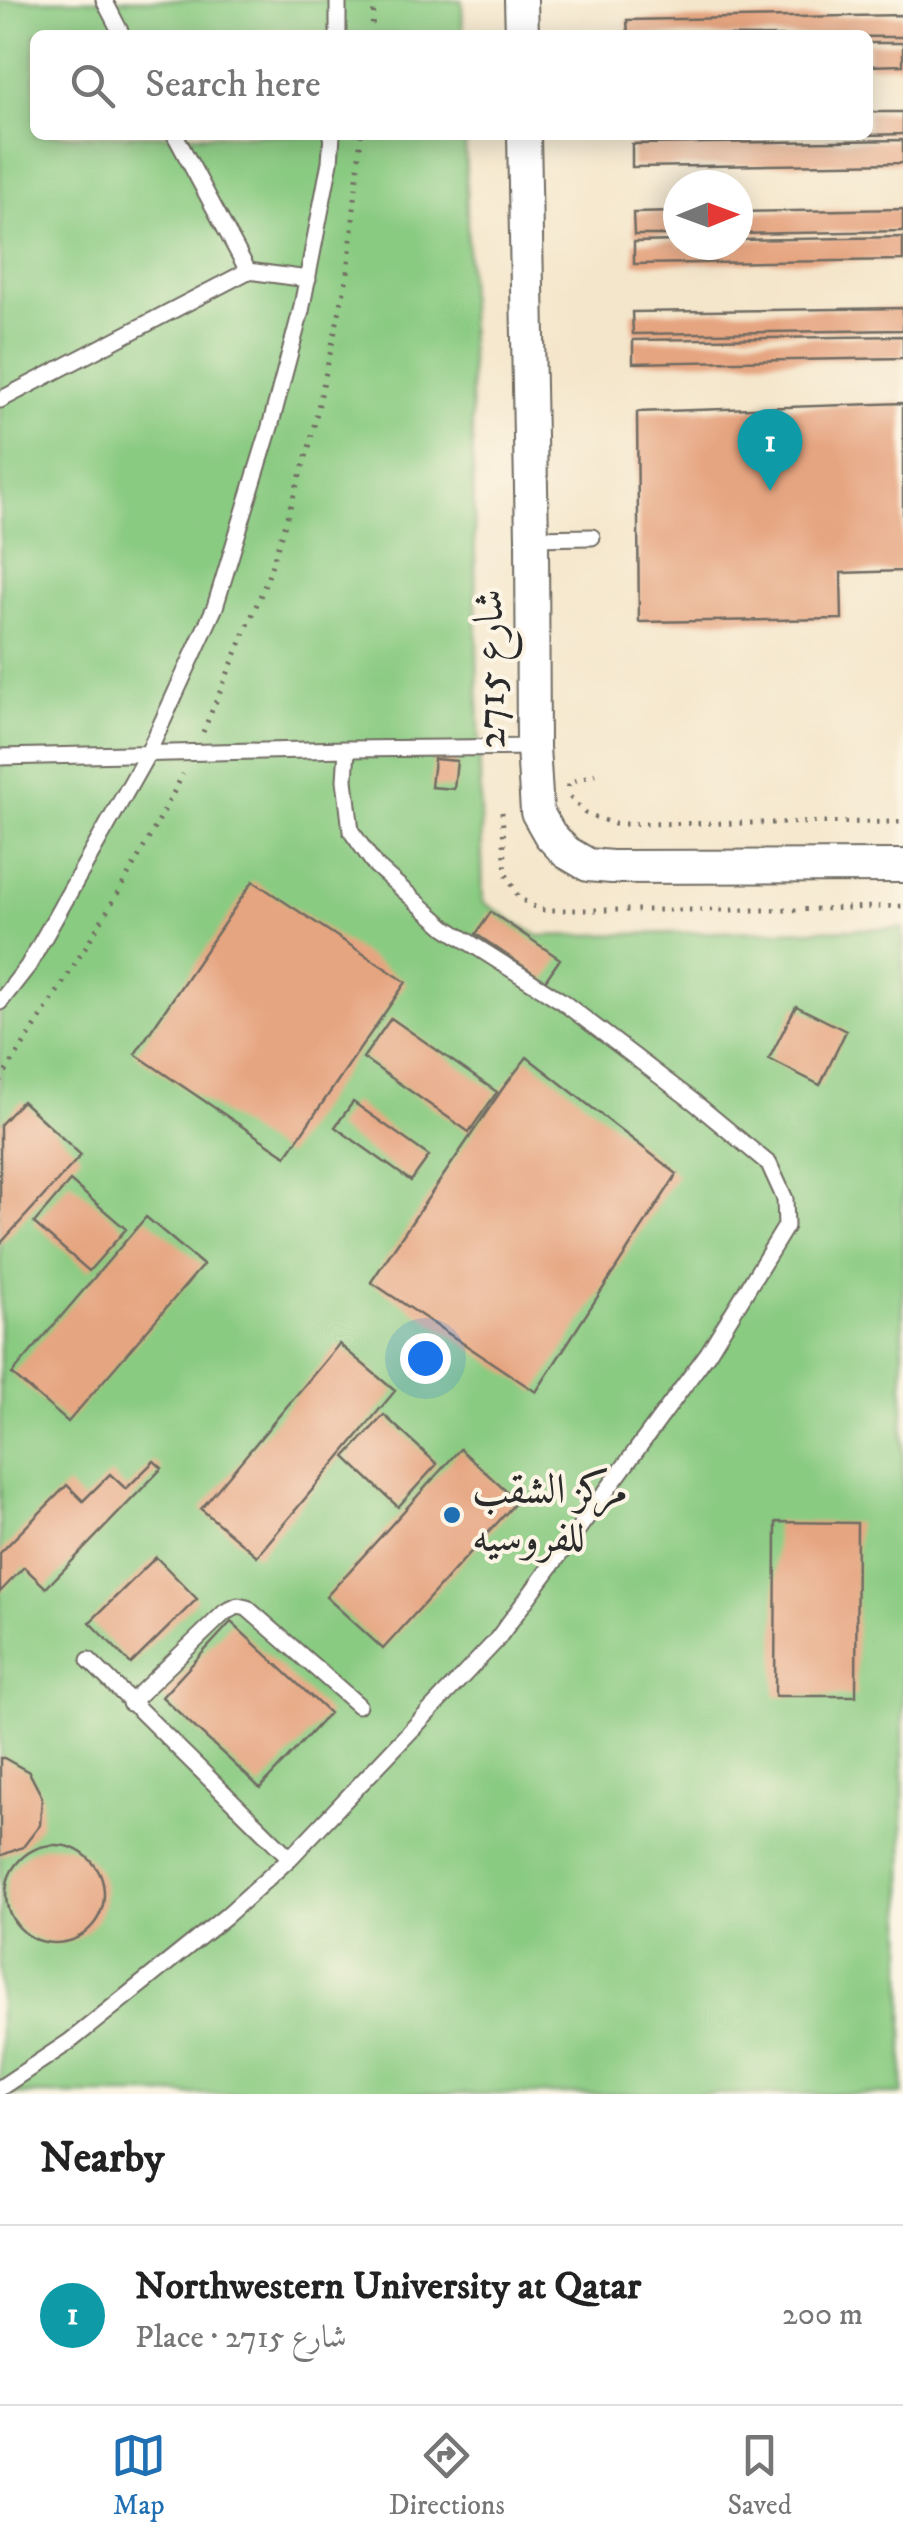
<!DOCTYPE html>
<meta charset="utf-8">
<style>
:root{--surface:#fff;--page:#f6f6f6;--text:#222;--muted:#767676;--line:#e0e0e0;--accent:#1f6fb2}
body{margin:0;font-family:"IM FELL DW Pica",Amiri,serif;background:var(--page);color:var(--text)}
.compass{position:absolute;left:663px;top:170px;width:90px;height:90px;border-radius:50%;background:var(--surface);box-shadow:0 5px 25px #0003;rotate:89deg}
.you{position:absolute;left:425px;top:1358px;width:35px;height:35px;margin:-25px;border:8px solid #fff;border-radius:50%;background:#1a73e8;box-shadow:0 0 0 15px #1a73e833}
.badge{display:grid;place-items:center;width:65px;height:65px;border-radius:50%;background:var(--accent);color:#fff;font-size:32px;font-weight:700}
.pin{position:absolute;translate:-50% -82px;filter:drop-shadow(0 2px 5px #0008)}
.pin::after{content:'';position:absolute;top:52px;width:35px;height:30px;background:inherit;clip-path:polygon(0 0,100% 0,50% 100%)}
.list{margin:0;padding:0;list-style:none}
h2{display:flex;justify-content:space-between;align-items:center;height:130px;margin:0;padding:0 40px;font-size:42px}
h2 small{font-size:32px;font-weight:400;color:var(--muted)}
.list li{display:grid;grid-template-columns:65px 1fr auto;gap:30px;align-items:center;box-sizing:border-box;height:180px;padding:0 40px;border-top:2px solid var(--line)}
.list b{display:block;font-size:38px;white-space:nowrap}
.list p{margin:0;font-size:32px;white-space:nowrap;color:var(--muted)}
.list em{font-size:32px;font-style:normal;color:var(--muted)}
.icon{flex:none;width:55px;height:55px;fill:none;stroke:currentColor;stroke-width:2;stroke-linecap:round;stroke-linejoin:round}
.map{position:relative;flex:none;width:903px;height:2094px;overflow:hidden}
.search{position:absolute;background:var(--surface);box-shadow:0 5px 25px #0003;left:30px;right:30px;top:30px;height:110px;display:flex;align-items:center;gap:25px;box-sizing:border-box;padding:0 35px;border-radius:15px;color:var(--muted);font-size:38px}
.sheet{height:310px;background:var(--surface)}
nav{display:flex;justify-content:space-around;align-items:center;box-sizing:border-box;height:140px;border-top:2px solid var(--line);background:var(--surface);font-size:28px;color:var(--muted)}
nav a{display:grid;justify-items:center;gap:5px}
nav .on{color:var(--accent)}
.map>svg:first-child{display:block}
.green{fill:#8acb82;stroke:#5a7b56;stroke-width:2.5}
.building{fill:#e6a581}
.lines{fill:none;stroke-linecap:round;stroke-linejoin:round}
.service-casing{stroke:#716c63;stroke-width:19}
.minor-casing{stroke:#716c63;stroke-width:36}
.path{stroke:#716c63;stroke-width:5;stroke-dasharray:2.5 8;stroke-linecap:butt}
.service{stroke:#fff;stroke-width:15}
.minor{stroke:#fff;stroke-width:32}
.poi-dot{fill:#1f6fb2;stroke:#fcf5e5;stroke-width:4}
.labels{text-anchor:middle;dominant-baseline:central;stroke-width:8;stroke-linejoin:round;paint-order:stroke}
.street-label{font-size:42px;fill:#2b2b2b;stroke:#fcf5e5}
.poi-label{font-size:42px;fill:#2b2b2b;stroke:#fcf5e5;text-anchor:start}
</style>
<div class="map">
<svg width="903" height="2094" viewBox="0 0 903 2094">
<rect width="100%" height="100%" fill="#fcf5e5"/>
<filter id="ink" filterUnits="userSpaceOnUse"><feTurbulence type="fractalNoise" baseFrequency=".01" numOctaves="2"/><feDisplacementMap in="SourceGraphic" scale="20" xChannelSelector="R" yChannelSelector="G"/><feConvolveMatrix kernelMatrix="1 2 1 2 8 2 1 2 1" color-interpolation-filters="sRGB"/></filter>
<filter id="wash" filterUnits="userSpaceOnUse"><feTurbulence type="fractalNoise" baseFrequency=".0048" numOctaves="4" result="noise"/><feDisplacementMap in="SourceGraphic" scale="40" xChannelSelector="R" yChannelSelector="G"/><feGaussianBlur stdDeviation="2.25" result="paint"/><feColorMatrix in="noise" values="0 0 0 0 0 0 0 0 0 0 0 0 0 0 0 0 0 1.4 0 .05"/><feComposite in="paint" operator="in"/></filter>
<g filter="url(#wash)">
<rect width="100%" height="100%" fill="#f4e6cb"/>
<!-- green -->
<path class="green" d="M0,0H462L463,35H35V135H465L483,902L538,936L903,928V2094H0Z"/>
<g id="blocks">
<!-- building -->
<path class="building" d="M903,15V37L628,35L627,20Z
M868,43H903V65L868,66Z
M868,112H903V134L868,135Z
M903,140V163L632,167V144Z
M903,209V231L738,234V212Z
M678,212V235H634L633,213Z
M903,237V260L634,264V242L678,241V245H738V240Z
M903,308V330L633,334L632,312Z
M903,336V358L633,363V340Z
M903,403V571L841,573L842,619L639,622L637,412Z
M434,759L457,761L454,789L431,787Z
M253,881L406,982L286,1156L135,1054Z
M491,912L560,959L545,981L476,934Z
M796,1006L846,1031L820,1085L769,1059Z
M391,1018L497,1092L469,1132L363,1058Z
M527,1057L677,1174L536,1392L371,1282L503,1088Z
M22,1101L81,1155L0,1244V1125Z
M353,1102L429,1156L411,1181L335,1127Z
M70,1181L126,1229L89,1271L34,1223Z
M146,1217L203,1265L68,1422L12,1374Z
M339,1344L395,1391L257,1556L201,1509Z
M384,1415L437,1464L398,1507L345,1457Z
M460,1449L517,1501L383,1649L326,1597Z
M154,1461L162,1468L46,1588L24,1567L0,1592V1553L67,1485L83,1501L110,1474L126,1489Z
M776,1522L857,1523L856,1696H775Z
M156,1557L197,1599L131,1664L90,1622Z
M231,1622L329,1713L260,1788L162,1697Z
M0,1758H4L29,1772L42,1797L40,1825L23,1847L0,1856Z
M6 1894a49 49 0 1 1 98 0a49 49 0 1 1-98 0Z"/>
</g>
</g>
<g filter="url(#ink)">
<use href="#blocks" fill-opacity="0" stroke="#716c63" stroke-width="2.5"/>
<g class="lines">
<defs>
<path id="service" d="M104,0L122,35
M338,35V0
M175,135L248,271
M0,400L248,271L308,279
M532,538L592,537
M0,757L347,749L533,747
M0,1002L28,966L148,753L215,607L270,427L301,311L330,162L332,135
M89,1660L290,1858
M130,1703L225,1612L238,1606L247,1608L358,1705
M0,2088L69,2042L226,1916L290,1858L495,1642L708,1353L786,1226L785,1199L769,1164L694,1102L560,1000L445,927L375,865L351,831L345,780L347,749"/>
<path id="minor" d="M521,0L522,35
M524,135L532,538L533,747L537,812L550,835L566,852L588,865L612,867L903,866"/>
</defs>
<!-- service casing -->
<use href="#service" class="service-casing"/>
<!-- minor casing -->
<use href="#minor" class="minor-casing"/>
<!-- path -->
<path class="path" d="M371,35L375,0
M203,732L267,580L310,444L348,273L361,135
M568,787V783L595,774
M570,797L585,813L614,824L903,822
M502,812L506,874L519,898L540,910H793L903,906
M0,1081C65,981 129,881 183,774"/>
<!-- service -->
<use href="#service" class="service"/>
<!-- minor -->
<use href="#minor" class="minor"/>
</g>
</g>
<!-- markers -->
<circle class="poi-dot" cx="452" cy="1515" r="10"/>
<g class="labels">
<!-- street labels -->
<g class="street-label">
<text transform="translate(491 669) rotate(-91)">شارع 2715</text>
</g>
<!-- poi labels -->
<g class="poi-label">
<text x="472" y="1491">مركز الشقب<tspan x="472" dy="48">للفروسيه</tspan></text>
</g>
</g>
</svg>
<svg class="compass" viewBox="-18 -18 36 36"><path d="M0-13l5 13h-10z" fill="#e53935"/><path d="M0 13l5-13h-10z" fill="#767676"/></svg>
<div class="you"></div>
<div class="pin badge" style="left:770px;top:491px;background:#0f9aa8">1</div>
<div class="search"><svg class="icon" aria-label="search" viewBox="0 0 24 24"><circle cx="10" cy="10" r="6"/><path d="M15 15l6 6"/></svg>Search here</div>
</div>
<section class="sheet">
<h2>Nearby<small></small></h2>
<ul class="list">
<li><span class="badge" style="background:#0f9aa8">1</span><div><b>Northwestern University at Qatar</b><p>Place · شارع 2715</p></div><em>200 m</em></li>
</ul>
</section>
<nav>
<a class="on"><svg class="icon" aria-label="map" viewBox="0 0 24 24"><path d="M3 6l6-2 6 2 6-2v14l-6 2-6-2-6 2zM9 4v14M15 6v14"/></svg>Map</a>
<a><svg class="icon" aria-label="directions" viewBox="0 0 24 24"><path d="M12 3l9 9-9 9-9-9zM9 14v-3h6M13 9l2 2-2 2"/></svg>Directions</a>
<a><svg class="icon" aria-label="saved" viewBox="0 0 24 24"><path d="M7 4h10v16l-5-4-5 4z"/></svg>Saved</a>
</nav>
